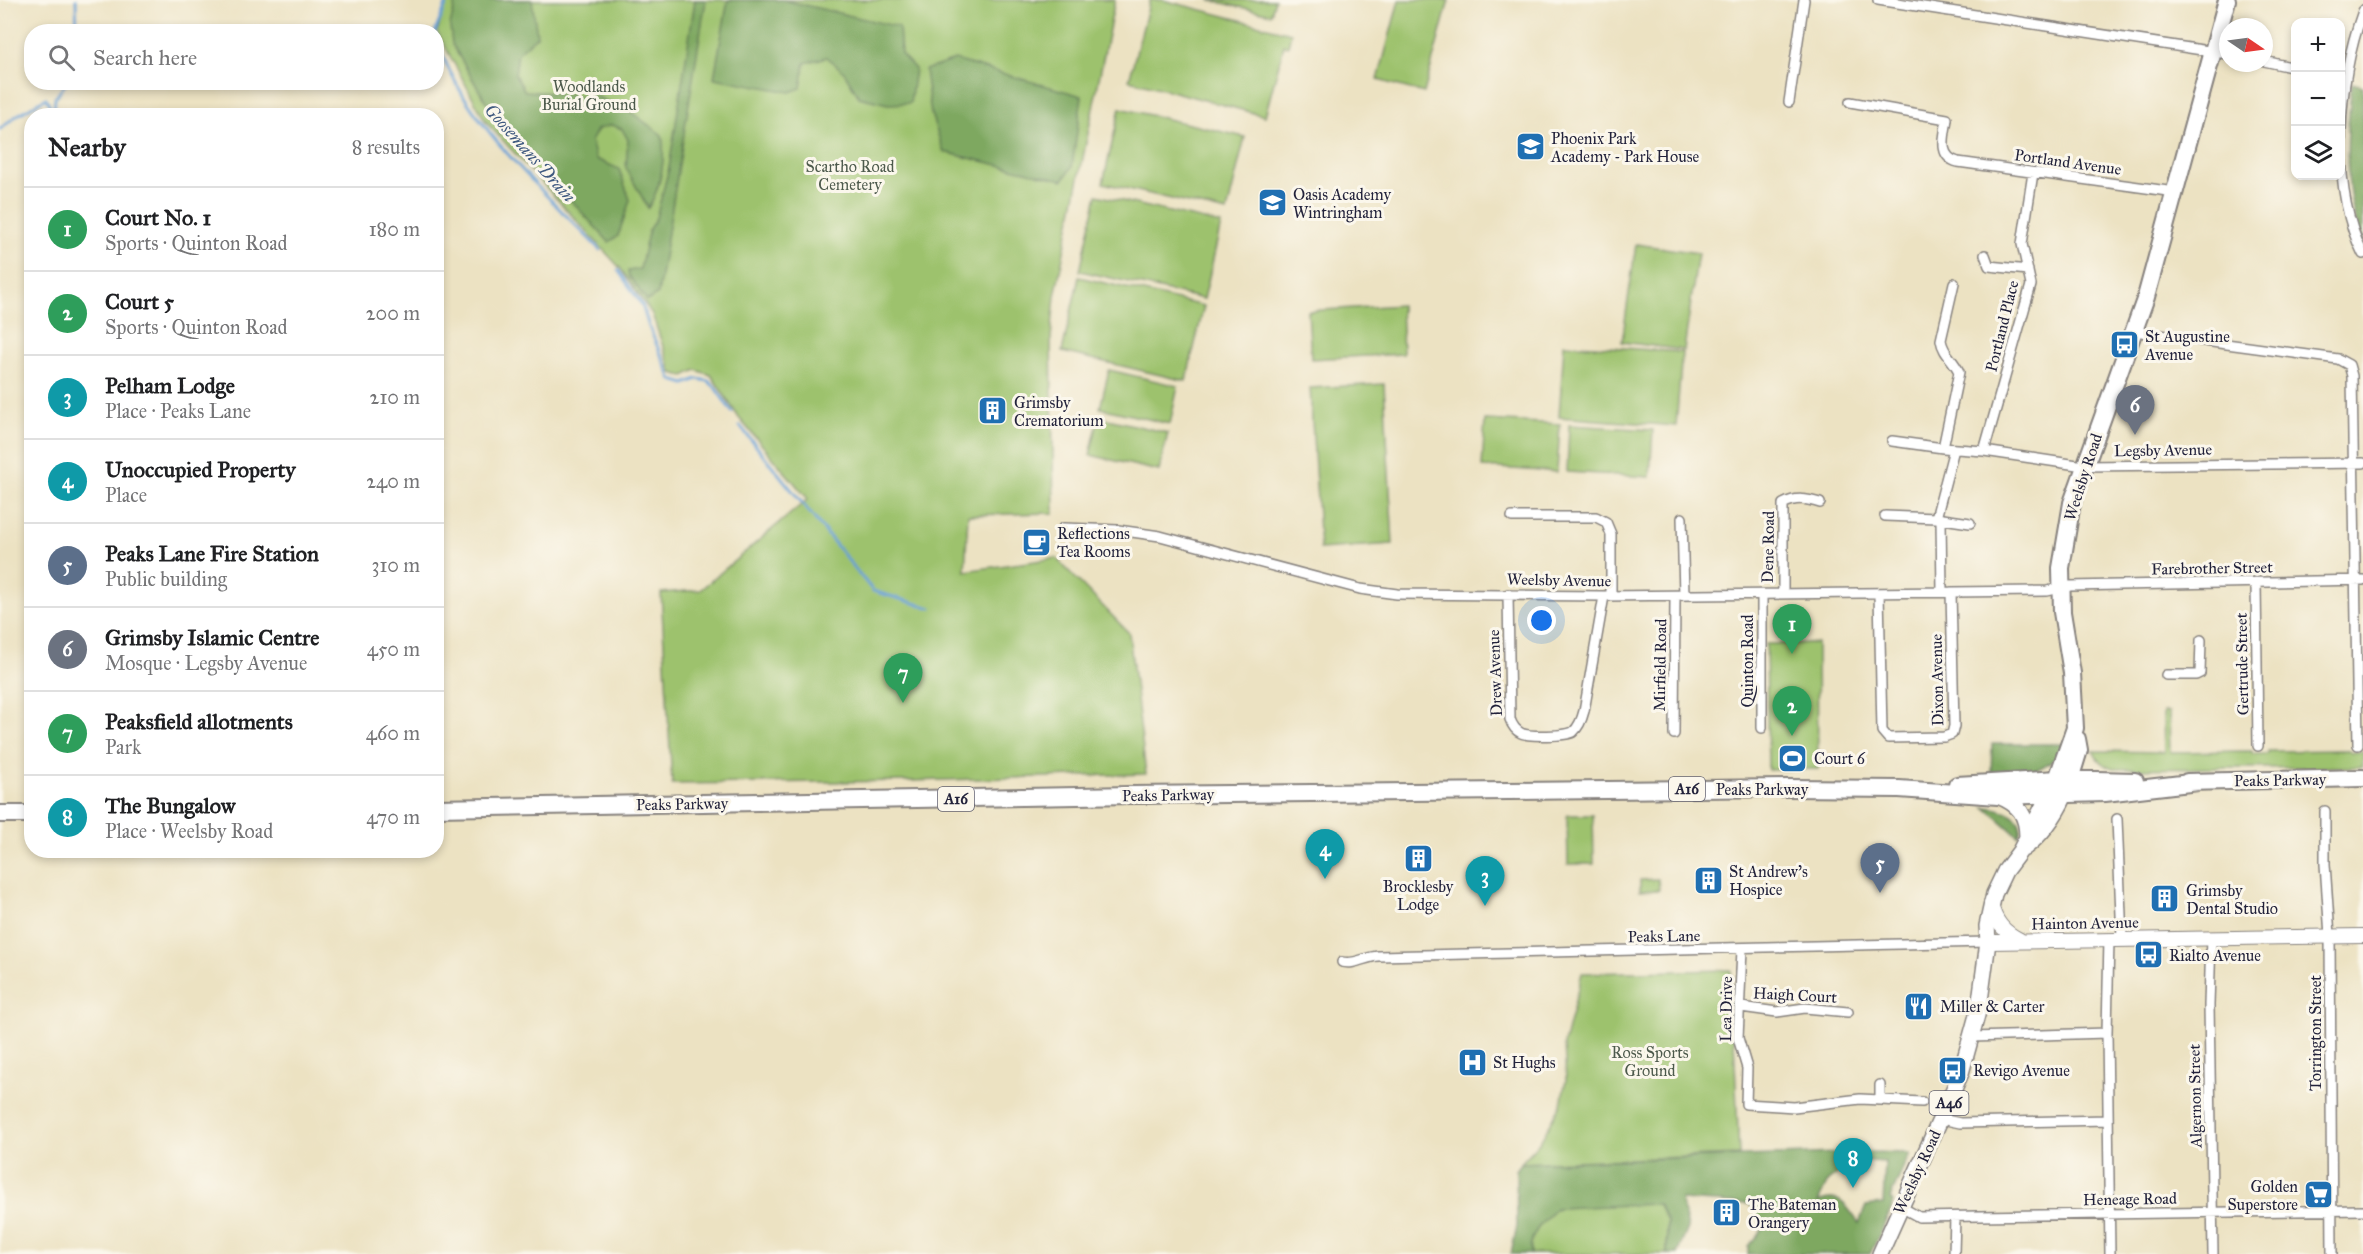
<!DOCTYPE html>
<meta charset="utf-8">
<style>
:root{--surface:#fff;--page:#f6f6f6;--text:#202124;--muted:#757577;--line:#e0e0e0;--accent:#0b8043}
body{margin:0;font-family:"IM FELL Great Primer",serif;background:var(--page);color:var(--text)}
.controls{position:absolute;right:18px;top:18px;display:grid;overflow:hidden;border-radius:12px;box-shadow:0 3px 9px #0003}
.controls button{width:54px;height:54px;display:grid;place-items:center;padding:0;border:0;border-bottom:2px solid var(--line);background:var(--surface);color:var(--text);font:30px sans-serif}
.compass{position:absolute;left:2219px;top:18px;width:54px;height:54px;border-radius:50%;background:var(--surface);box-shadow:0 3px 9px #0003;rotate:103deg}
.you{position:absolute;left:1542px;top:621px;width:21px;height:21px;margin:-15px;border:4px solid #fff;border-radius:50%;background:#1a73e8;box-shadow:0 0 0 9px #1a73e833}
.badge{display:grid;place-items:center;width:39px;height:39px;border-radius:50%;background:var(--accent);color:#fff;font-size:20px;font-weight:700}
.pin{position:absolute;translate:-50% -50px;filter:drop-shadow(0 2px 3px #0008)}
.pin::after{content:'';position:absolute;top:32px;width:21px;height:18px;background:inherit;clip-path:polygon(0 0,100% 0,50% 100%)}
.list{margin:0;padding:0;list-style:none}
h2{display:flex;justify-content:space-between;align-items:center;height:78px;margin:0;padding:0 24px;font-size:26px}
h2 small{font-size:20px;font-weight:400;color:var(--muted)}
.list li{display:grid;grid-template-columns:39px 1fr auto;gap:18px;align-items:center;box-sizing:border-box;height:84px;padding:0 24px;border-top:2px solid var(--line)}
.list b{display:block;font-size:22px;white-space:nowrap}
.list p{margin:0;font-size:20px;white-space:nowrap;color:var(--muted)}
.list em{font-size:20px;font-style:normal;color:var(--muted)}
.icon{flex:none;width:33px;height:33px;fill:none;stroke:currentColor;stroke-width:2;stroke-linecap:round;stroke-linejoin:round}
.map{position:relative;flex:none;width:2363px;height:1254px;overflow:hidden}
.search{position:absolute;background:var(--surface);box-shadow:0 3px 9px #0003;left:24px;top:24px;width:420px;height:66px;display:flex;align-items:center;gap:15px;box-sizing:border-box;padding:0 21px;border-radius:24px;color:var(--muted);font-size:22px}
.panel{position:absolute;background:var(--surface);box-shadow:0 3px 9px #0003;left:24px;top:108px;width:420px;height:750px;border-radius:24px}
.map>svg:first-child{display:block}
.green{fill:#9dc26d;stroke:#607254;stroke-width:1.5}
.forest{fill:#7ea860;stroke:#50654e;stroke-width:1.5;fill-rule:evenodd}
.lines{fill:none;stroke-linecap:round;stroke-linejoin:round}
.stream{stroke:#659fd5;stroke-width:3}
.street-casing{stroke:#87827e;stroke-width:12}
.secondary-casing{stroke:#87827e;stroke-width:16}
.primary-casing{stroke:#87827e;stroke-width:18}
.highway-casing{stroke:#87827e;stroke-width:20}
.street{stroke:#fff;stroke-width:9}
.secondary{stroke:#fff;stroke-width:14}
.primary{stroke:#fff;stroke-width:15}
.highway{stroke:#fff;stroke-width:16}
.labels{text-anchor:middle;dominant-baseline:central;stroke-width:6;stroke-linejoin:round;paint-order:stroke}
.shield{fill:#fbf7ec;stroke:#636270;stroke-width:1.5}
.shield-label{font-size:15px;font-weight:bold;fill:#22223b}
.park-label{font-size:16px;fill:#4d5a4c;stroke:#fbf7ec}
.poi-label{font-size:16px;fill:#22223b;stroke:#fbf7ec;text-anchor:start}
.street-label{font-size:16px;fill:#22223b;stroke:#fbf7ec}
.water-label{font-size:18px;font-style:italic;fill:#405a80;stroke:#fbf7ec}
</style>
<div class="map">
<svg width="2363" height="1254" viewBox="0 0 2363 1254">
<rect width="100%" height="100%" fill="#fbf7ec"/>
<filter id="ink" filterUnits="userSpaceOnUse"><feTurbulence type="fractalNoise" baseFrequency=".0167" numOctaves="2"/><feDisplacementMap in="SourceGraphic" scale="12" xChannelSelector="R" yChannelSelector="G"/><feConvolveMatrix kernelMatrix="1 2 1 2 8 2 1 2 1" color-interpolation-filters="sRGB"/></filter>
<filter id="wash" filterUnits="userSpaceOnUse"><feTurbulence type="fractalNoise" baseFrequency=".008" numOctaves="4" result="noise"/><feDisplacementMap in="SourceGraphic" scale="24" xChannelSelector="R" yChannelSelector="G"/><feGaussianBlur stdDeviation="1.35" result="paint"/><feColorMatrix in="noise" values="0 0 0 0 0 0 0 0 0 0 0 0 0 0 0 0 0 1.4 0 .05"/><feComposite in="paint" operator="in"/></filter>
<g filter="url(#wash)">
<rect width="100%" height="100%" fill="#ece2c2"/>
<!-- green -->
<path class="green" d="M447,0H1115L1055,296L1051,338L1054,513L968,515L965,571L1056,558L1129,633L1146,774L910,781L672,784L661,593L700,590L808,499L739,418L711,375L696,370L684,376L672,373L652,314L620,268L486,122L437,32Z
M1150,0H1163L1291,33L1288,46L1284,45L1265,116L1129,80Z
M1209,0H1275L1271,14Z
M1399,0H1449L1424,93L1378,80Z
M1120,108L1245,137L1227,212L1103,183Z
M1097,195L1221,224L1204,299L1080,271Z
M1636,244L1698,253L1684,350L1622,342Z
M1079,277L1204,306L1186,381L1062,352Z
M1401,305L1403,354L1311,359L1308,311Z
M1564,344L1682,352L1676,426L1559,417Z
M1109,370L1178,386L1170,424L1100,408Z
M1384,384L1393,544L1320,549L1310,388Z
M1099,417L1168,433L1159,471L1090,455Z
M1485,420L1560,424L1557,472L1482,467Z
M1569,425L1653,430L1650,477L1567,472Z
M1817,643L1818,769L1768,770L1766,644Z
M2163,712H2169L2170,752L2252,751V754H2268V751L2350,750L2351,752H2363V767L2113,769C2103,766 2097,760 2093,751L2164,752Z
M1567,815H1593L1594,864H1568Z
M1658,879L1659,890L1640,891V880Z
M1731,970L1739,1155L1521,1163L1540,1142L1561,1104L1566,1080L1564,1044L1582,973Z
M1633,1204H1658L1667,1221V1254H1531C1527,1236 1544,1220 1556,1208Z"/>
<!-- forest -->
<path class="forest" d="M456,0H532L537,36L518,53L515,75L525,91L595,96L628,110L662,135C666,158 661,188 648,208L626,168L628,140L622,129L612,125L598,129L591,141L596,159L619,169L630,200L618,236L609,242L518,143L486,102L452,44L450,26Z
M695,0H706L701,29L658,294L647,301L629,276L628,271L640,269L649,229L656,218L669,168Z
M728,0H783L899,27L901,54L915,69L910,103L888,104L859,97L844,72L827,57L805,63L801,88L790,92L714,78Z
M955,60L1082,96L1072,167L1063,180L944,152L931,114L925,70Z
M2352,83L2363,86V242C2342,192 2346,136 2352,83Z
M1992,744H2065C2048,775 2023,773 1991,772Z
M1985,807C2000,808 2029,816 2018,836Z
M1870,1152L1910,1153L1890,1198L1893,1202L1891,1210L1870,1254H1748V1246L1765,1226L1749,1204L1681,1200L1688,1228L1677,1254H1667V1221L1658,1204L1556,1208C1544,1220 1527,1236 1531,1254H1511L1517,1226L1516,1170L1521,1163ZM1866,1161L1885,1162L1883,1204L1866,1206L1859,1223C1845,1205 1842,1193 1818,1202L1828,1181L1846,1167L1848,1174L1864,1173Z"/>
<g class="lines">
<!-- stream -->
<path class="stream" d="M76,0L77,32
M435,32L448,0
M436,36C458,116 543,191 600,250
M54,112L55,98L67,82
M0,129L16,116L46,98L54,114
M618,270L642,305L649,327L672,380L685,384L697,379L708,381L714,386L732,412
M740,426L873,591L931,608"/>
</g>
</g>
<g filter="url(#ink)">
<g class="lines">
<defs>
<path id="street" d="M1878,0L2228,54
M2363,11C2338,80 2329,186 2363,254
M2264,61L2296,68
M1789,102L1804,0
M1850,102L1947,119C1945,135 1937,157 1958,162L2175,192
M1985,255L1989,266L2028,270
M2135,330L2145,333L2338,359L2349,365L2352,376L2358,745
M1892,441L1943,448L1984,451L2084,466L2363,463
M1943,448L1959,372C1954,360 1943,354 1941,340L1954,283
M1984,451L2031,285L2022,244L2033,173
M1885,516L1936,518L1970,523
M1512,517H1596L1606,522L1611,534V596
M1682,518L1684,595
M1936,518L1954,449
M1941,520L1942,592
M1063,528L1118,530L1160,536L1360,589L1397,594L1604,596L2047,591L2070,586L2363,580
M2256,582L2258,746
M1783,593V504C1796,497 1807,499 1820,503
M1879,593L1882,731L1888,738L1944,737L1952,734L1954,726L1951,592
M1508,594L1510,719C1512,725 1515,730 1521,733C1529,737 1566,736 1573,732C1579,727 1582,719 1584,711L1604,596
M1762,595V728
M2166,675H2196L2200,673L2201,640
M1674,734L1675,596
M2325,811V864L2330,936L2332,1254
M2117,819L2122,939
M2211,938L2209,1005L2213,1254
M2109,939L2107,1033L2110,1254
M1742,949L1738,1038L1747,1068L1746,1104L1794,1107L1860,1099L1922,1102
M1342,962C1355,965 1365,957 1378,956L1988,942
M1741,1007L1777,1012L1805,1008L1848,1012
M1972,1037L2107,1033
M1880,1099V1085
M1941,1119L1960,1123L2108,1120
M1901,1207L1919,1217L2363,1210
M1954,1254L1955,1217"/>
<path id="secondary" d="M1991,904C1995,922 2004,932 2020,940
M1988,942L2363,936"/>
<path id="primary" d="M1998,796C2019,804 2027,815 2027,837
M2023,849C2042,835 2055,817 2065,795
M1880,1254L1961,1073L1979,1008L1988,942L1987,926L1994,894L2005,871L2020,851L2049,795"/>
<path id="highway" d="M2187,782L2363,778
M1957,785L2057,779L2135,781
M2067,789L2079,750L2077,739
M2049,795L2057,779L2075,728L2072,673L2062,612L2061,568L2072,503L2146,297L2227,0
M436,808L1132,795L1787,788L1899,789L1998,796L2105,793L2198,782
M0,814H32"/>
</defs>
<!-- street casing -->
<use href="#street" class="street-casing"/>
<!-- secondary casing -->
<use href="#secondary" class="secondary-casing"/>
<!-- primary casing -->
<use href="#primary" class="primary-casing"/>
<!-- highway casing -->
<use href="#highway" class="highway-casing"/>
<!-- street -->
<use href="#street" class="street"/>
<!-- secondary -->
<use href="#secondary" class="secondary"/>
<!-- primary -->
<use href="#primary" class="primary"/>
<!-- highway -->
<use href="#highway" class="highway"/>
</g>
</g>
<!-- icons -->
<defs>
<symbol id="school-square" viewBox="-11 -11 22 22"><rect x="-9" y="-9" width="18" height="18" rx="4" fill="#1f6fb2" stroke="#fbf7ec"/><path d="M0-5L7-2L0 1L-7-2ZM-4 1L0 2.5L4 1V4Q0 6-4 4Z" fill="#fff"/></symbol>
<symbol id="bus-square" viewBox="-11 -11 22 22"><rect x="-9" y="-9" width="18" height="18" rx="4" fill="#1f6fb2" stroke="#fbf7ec"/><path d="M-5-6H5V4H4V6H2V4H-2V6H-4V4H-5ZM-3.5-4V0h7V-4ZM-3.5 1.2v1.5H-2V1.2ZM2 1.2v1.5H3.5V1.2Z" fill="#fff"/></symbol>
<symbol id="building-square" viewBox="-11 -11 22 22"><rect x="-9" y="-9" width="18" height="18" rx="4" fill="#1f6fb2" stroke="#fbf7ec"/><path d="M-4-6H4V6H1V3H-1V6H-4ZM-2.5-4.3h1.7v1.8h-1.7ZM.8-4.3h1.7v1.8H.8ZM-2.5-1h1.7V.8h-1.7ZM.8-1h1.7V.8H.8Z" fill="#fff"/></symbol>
<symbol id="cafe-square" viewBox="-11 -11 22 22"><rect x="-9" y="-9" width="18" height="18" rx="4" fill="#1f6fb2" stroke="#fbf7ec"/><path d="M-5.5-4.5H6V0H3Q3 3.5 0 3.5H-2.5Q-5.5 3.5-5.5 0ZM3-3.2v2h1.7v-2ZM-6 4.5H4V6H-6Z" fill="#fff"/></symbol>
<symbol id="stadium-square" viewBox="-11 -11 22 22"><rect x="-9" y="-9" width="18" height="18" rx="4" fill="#1f6fb2" stroke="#fbf7ec"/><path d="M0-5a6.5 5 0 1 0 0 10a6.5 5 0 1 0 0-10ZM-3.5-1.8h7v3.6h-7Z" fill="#fff"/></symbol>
<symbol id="restaurant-square" viewBox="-11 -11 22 22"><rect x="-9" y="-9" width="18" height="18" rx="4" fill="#1f6fb2" stroke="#fbf7ec"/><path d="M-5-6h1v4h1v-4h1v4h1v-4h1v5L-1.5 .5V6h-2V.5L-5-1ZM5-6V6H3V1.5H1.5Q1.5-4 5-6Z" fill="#fff"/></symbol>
<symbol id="hospital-square" viewBox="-11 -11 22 22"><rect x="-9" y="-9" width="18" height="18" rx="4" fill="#1f6fb2" stroke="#fbf7ec"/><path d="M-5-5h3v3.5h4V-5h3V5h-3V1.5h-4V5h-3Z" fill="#fff"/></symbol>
<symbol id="supermarket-square" viewBox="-11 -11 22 22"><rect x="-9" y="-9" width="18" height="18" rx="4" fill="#1f6fb2" stroke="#fbf7ec"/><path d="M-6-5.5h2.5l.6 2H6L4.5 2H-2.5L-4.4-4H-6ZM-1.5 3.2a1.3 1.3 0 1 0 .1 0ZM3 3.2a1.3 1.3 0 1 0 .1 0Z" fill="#fff"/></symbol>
</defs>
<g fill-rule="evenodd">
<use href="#school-square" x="1514" y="130" width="33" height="33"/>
<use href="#school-square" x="1256" y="186" width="33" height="33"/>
<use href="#bus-square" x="2108" y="328" width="33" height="33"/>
<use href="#building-square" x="976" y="394" width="33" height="33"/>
<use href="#cafe-square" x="1020" y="526" width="33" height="33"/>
<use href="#stadium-square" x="1776" y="742" width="33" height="33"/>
<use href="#building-square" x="1402" y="842" width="33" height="33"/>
<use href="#building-square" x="1692" y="864" width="33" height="33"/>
<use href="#building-square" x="2148" y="882" width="33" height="33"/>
<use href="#bus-square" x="2132" y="938" width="33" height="33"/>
<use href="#restaurant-square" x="1902" y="990" width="33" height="33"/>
<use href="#hospital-square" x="1456" y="1046" width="33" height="33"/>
<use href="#bus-square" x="1936" y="1054" width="33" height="33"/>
<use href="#supermarket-square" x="2302" y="1178" width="33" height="33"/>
<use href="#building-square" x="1710" y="1196" width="33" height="33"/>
</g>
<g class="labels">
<!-- shield labels -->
<g class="shield">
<rect x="1669" y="777" width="36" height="24" rx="4.5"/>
<rect x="938" y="787" width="36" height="24" rx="4.5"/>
<rect x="1929.5" y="1091" width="39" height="24" rx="4.5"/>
</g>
<g class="shield-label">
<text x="1687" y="789">A16</text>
<text x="956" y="799">A16</text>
<text x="1949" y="1103">A46</text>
</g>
<!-- park labels -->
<g class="park-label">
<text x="589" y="86">Woodlands<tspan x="589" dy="18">Burial Ground</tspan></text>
<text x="850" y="166">Scartho Road<tspan x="850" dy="18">Cemetery</tspan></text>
<text x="1650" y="1052">Ross Sports<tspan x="1650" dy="18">Ground</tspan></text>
</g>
<!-- poi labels -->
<g class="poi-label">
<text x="1551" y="138">Phoenix Park<tspan x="1551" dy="18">Academy - Park House</tspan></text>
<text x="1293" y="194">Oasis Academy<tspan x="1293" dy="18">Wintringham</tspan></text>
<text x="2145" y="336">St Augustine<tspan x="2145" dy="18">Avenue</tspan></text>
<text x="1014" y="402">Grimsby<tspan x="1014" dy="18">Crematorium</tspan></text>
<text x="1057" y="533">Reflections<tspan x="1057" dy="18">Tea Rooms</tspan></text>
<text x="1814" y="758">Court 6</text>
<text x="1729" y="871">St Andrew's<tspan x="1729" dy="18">Hospice</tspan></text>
<text x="1418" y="886" text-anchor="middle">Brocklesby<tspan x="1418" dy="18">Lodge</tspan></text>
<text x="2186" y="890">Grimsby<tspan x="2186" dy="18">Dental Studio</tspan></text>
<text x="2169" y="955">Rialto Avenue</text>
<text x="1940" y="1006">Miller &amp; Carter</text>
<text x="1493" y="1062">St Hughs</text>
<text x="1973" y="1070">Revigo Avenue</text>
<text x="2298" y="1186" text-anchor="end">Golden<tspan x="2298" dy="18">Superstore</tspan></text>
<text x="1748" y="1204">The Bateman<tspan x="1748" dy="18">Orangery</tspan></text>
</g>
<!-- street labels -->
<g class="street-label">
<text transform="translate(2068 162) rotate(8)">Portland Avenue</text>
<text transform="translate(2002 326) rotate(-76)">Portland Place</text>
<text transform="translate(2163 450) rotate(-1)">Legsby Avenue</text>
<text transform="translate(2083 477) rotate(-72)">Weelsby Road</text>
<text transform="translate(1768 547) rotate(-89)">Dene Road</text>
<text transform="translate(2212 568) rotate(-1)">Farebrother Street</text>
<text transform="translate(1559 580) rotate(1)">Weelsby Avenue</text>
<text transform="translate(1747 661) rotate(-90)">Quinton Road</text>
<text transform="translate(2242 664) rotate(-91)">Gertrude Street</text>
<text transform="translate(1660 665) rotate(-89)">Mirfield Road</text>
<text transform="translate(1495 673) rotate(-92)">Drew Avenue</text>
<text transform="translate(1937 680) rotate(-91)">Dixon Avenue</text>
<text transform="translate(2280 780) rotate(-1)">Peaks Parkway</text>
<text x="1762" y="789">Peaks Parkway</text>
<text transform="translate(1168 795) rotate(-1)">Peaks Parkway</text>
<text transform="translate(682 804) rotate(-1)">Peaks Parkway</text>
<text transform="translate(2085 923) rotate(-1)">Hainton Avenue</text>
<text transform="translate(1664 936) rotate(-1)">Peaks Lane</text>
<text transform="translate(1795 995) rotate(3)">Haigh Court</text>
<text transform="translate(1726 1009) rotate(-89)">Lea Drive</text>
<text transform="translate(2315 1033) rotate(-90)">Torrington Street</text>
<text transform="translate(2195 1096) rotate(-91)">Algernon Street</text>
<text transform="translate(1917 1172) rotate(-65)">Weelsby Road</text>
<text transform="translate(2130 1199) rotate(-1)">Heneage Road</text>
</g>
<!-- water labels -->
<g class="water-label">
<text transform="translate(530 153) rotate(48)">Goosemans Drain</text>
</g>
</g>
</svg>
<div class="controls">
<button>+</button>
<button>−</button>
<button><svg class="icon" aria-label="layers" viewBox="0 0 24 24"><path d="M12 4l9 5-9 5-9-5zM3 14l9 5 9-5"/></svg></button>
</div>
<svg class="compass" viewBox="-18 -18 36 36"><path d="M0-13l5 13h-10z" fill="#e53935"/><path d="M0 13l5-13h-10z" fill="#757577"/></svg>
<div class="you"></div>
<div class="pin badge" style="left:1792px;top:654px;background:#2e9e5b">1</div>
<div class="pin badge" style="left:1792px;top:736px;background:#2e9e5b">2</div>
<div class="pin badge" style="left:1485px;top:906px;background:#0f9aa8">3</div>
<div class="pin badge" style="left:1325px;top:879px;background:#0f9aa8">4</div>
<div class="pin badge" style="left:1880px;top:893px;background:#5c6f8a">5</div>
<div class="pin badge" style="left:2135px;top:435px;background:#6b7280">6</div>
<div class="pin badge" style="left:903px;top:703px;background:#2e9e5b">7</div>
<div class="pin badge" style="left:1853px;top:1188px;background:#0f9aa8">8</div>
<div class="search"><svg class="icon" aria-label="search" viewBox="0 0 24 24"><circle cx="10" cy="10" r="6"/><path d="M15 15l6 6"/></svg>Search here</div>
<section class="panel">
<h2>Nearby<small>8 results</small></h2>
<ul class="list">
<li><span class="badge" style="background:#2e9e5b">1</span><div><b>Court No. 1</b><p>Sports · Quinton Road</p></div><em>180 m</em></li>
<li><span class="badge" style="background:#2e9e5b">2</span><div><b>Court 5</b><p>Sports · Quinton Road</p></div><em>200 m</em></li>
<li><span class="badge" style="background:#0f9aa8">3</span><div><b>Pelham Lodge</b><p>Place · Peaks Lane</p></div><em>210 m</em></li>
<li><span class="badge" style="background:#0f9aa8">4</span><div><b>Unoccupied Property</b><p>Place</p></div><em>240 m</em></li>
<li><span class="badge" style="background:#5c6f8a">5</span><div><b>Peaks Lane Fire Station</b><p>Public building</p></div><em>310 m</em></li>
<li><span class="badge" style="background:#6b7280">6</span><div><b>Grimsby Islamic Centre</b><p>Mosque · Legsby Avenue</p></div><em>450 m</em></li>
<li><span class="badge" style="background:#2e9e5b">7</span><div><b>Peaksfield allotments</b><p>Park</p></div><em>460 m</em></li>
<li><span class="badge" style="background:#0f9aa8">8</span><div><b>The Bungalow</b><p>Place · Weelsby Road</p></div><em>470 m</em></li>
</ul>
</section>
</div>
